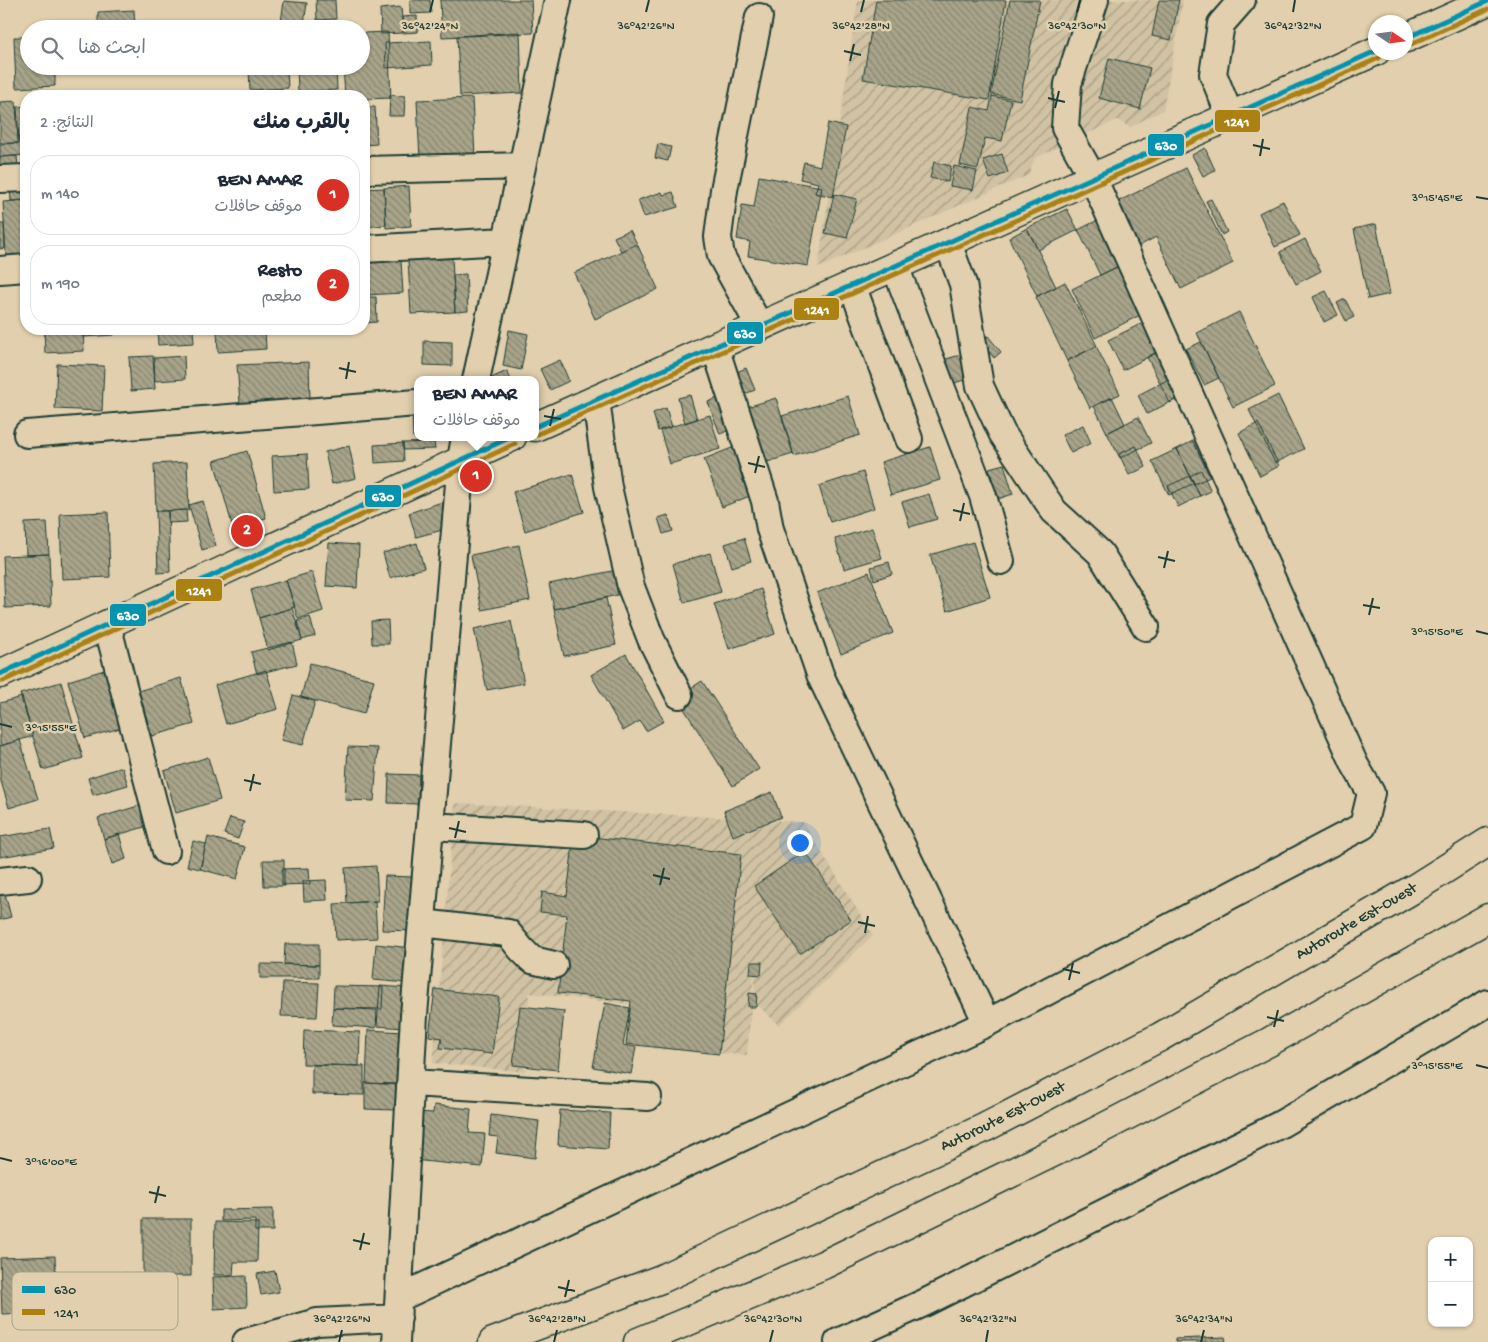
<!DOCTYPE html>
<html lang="ar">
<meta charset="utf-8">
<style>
:root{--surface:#fff;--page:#f6f6f7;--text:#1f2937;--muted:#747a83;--line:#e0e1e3;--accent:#d93025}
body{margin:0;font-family:"Gochi Hand","Playpen Sans Arabic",sans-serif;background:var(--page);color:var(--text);direction:rtl}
.controls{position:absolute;right:15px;bottom:15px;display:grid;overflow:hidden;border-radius:10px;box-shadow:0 1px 4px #0004}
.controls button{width:45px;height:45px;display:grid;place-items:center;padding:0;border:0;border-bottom:1px solid var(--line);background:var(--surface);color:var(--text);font:25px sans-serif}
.compass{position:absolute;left:1368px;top:15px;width:45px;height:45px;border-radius:50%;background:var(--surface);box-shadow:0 1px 4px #0004;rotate:103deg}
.you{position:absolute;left:799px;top:842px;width:18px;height:18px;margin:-12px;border:4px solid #fff;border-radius:50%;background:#1a73e8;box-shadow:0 0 0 8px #1a73e833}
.badge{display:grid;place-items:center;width:32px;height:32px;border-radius:50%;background:var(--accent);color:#fff;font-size:16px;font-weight:700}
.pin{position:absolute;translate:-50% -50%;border:2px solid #fff;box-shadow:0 1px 5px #0006}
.popup{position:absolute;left:414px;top:376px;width:125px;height:65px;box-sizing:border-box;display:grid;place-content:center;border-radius:10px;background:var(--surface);filter:drop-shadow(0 1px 4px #0005);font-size:16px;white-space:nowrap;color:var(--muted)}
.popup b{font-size:19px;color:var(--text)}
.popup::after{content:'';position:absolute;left:50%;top:100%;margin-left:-10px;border:10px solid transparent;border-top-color:var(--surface)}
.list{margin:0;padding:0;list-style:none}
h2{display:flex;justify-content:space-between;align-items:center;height:65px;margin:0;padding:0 20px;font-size:21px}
h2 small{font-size:16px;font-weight:400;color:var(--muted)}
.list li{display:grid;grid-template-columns:32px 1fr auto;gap:15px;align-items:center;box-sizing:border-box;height:80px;margin:0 10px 10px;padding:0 10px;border:1px solid var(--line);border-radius:20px}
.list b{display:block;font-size:19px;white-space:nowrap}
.list p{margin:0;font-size:16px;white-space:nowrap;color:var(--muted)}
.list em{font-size:16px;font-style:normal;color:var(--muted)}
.icon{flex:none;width:28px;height:28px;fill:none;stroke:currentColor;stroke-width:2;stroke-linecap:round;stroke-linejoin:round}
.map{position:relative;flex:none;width:1488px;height:1342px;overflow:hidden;direction:ltr}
.search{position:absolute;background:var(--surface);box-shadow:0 1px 4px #0004;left:20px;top:20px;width:350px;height:55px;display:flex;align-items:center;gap:12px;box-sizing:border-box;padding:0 18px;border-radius:28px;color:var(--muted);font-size:19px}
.panel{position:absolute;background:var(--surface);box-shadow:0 1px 4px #0004;left:20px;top:90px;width:350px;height:245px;border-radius:20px;direction:rtl}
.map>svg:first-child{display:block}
.industrial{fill:url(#industrial-furrows)}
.building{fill:url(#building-back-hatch);stroke:#1f3d34}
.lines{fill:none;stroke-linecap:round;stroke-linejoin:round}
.minor-casing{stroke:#1f3d34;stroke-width:30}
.major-casing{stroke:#1f3d34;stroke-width:31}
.highway-casing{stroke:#1f3d34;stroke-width:31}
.minor{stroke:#e1cfad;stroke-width:26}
.major{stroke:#e1cfad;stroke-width:28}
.highway{stroke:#e1cfad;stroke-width:28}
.bus-1-casing{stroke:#e1cfad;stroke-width:9}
.bus-2-casing{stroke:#e1cfad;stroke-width:9}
.bus-1{stroke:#0693af;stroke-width:5}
.bus-2{stroke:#ab8112;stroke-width:5}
.ticks{fill:none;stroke:#1f3d34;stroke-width:2}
.labels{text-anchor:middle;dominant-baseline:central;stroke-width:5;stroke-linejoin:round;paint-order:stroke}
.street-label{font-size:16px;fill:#1f3d34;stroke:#e1cfad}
.key{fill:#e1cfad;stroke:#a7a389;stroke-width:1}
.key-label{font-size:14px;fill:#1f3d34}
.ticks-label{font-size:12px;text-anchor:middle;fill:#1f3d34;stroke:#e1cfad;stroke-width:5;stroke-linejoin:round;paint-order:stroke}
.line-badge{stroke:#e1cfad;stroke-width:2}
.badge-label{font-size:14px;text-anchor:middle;font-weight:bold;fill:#fff}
</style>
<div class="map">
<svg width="1488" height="1342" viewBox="0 0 1488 1342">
<defs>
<pattern id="industrial-furrows" width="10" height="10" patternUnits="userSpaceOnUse" patternTransform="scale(1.25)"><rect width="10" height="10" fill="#d0c2a2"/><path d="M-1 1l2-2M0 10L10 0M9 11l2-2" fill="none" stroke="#a89f85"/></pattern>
<pattern id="building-back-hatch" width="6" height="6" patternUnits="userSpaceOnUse" patternTransform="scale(1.25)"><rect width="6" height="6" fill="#a8a48a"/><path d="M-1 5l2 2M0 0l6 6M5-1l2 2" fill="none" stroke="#888772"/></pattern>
</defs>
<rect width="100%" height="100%" fill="#e1cfad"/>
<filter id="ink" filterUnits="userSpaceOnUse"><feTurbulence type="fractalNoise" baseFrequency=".02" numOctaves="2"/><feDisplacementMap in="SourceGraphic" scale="10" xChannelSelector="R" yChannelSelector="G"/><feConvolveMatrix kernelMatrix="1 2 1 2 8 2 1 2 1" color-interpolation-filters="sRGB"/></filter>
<g filter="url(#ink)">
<!-- industrial -->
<path class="industrial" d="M858,0H1183L1163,110L1130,127L1117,120L1035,158L1028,175L818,268Z
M455,803L803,822L873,935L779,1025L754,1002L755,959L747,1055L654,1049L657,1007L529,993L525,1072L433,1063Z"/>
<!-- building -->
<path class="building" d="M316,0H335L336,19L317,20Z
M410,0H430L431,13L410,14Z
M440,0H531L533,33L442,37Z
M876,0H1006L989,100L863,79Z
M1010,0H1040L1020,100L991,94Z
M1159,0H1179L1171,40L1152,36Z
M284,1L307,3L304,24L281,22Z
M401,7L403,33L381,34L380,9Z
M134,10L135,29H98V12Z
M417,16L418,32L403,33L402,17Z
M334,26V29H295V27Z
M388,32L391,98L364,99V96H345L343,66H361V33Z
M520,32L522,93L460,96L457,36Z
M14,37H29V66H55V86L16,88Z
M431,41L432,65L386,68L385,43Z
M1109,58L1150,68L1140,109L1099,98Z
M211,66H235V69L211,71Z
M253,66H287V68L253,70Z
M297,66H336L337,90L298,92Z
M287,68L288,88L250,90L249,70Z
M390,95L405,96L404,116H389Z
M992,96L1011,100L1002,141L985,138L978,169L960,165L972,107L989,111Z
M472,98L475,157L420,160L417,100Z
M16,101L18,143H0V102Z
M26,106V142H19L17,107Z
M364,107H375L377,144L364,145Z
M828,123L846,127L833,197L815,193L818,183L800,179L804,162L820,166Z
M26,143V155L0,157V144Z
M658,144L671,147L668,161L655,158Z
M1205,148L1215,170L1203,176L1192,155Z
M1002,154L1008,173L990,179L983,160Z
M17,156L18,169L0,170V157Z
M934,162L951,166L948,182L930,178Z
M954,166L977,171L973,190L950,186Z
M1186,168L1233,263L1181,289L1156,237L1139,246L1117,202Z
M759,176L822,187L808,266L748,256L750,242L737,239L742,205L754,207Z
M409,186L411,226L386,228L384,188Z
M10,187H26V200L11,201Z
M384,188L386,225L364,227V189Z
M662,192L663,195L673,192L678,207L644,217L638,200Z
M834,194L857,199L847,238L825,233Z
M1211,199L1227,232L1222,235L1206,201Z
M26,200V255L6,256L3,202Z
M1283,201L1300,235L1275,247L1259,213Z
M1067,209L1078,230L1038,250L1027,228Z
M1098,220L1121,265L1100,275L1078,230Z
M0,224H4L5,248L0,249Z
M1376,224L1390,294L1368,299L1354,229Z
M1027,228L1056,287L1037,296L1009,238Z
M630,230L637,244L621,251L614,237Z
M1305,239L1321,271L1296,284L1280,252Z
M637,244L658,289L595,319L574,273Z
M452,258L455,312L411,314L408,260Z
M401,261L403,293L364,295V263Z
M1121,265L1144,313L1095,338L1072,289Z
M466,274L468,311L455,312L453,275Z
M1065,282L1097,346L1067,361L1036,297Z
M1326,291L1338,315L1324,322L1313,297Z
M364,297H376L377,322L364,323Z
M1345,299L1354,317L1346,321L1337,303Z
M1239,312L1275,386L1233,407L1197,333Z
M1147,321L1162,350L1123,370L1108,340Z
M44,329H83L84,351L45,353Z
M82,329H114V335L83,337Z
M157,329H193L194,343L158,345Z
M217,329H265L266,349L218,352Z
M509,330L528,334L521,370L503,366Z
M988,336L1001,352L994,358L981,342Z
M424,341L452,342V366L424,365Z
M1201,342L1219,378L1204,385L1186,349Z
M1096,346L1120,394L1090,408L1067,361Z
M1162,349L1184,395L1170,403L1147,357Z
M960,355L967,379L951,384L943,360Z
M153,356L155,389L131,391L129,357Z
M184,356L185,379L155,381L154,358Z
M560,360L569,381L550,390L540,369Z
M309,362L310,399L240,403L237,365Z
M57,364L104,366L102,411L55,409Z
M746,368L755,390L739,396L730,375Z
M507,371L511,380H489V379Z
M1175,376L1184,395L1147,414L1138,395Z
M690,395L697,419L685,423L678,398Z
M1278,395L1304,449L1275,463L1249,410Z
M722,396L735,428L720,434L708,402Z
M848,396L860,435L794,456L782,416Z
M1112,397L1125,424L1107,433L1094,406Z
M776,398L793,454L761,464L744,408Z
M666,408L672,427L658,431L653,413Z
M412,409H417V437H413Z
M710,415L720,449L670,464L660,430Z
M1138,417L1151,443L1120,458L1107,433Z
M1258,423L1279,466L1260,476L1239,433Z
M1083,425L1091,443L1071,453L1062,435Z
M1193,441L1210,477L1194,484L1177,449Z
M434,442L435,449L403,450V443Z
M403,443L404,461L375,463L374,445Z
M742,444L760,492L722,507L704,459Z
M349,446L356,478L332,484L325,452Z
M1136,446L1146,467L1129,475L1119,454Z
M930,447L940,480L891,495L881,462Z
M1177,449L1194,483L1169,495L1152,461Z
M247,451L266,518L233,528L214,461Z
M307,454L309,489L274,491L272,456Z
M187,462L189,510L156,511L154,464Z
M1004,464L1013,494L998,499L989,468Z
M1201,470L1211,491L1200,496L1190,476Z
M863,472L874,508L830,522L819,486Z
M572,474L584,512L525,531L513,492Z
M1190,476L1200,496L1178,507L1168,486Z
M929,494L937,519L910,527L902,502Z
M203,501L216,546L202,550L189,505Z
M442,502L450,528L416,537L409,513Z
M186,510L187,522L168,523V511Z
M156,511H168L170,572L158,573Z
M108,512L110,577L62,579L60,514Z
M668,515L673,531L663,534L658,518Z
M47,522L49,554L26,555L25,523Z
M872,528L882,558L844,569L835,539Z
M744,538L751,561L732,567L725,544Z
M973,542L990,597L947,611L930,555Z
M329,543L359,545L357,588L326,586Z
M417,543L424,568L390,578L383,553Z
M519,545L530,600L482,610L471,555Z
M710,553L721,592L684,603L673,564Z
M49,554L51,606L5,608L3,556Z
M889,562L892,574L874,580L871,567Z
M617,570L622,594L554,609L549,584Z
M312,572L323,611L298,619L286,580Z
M869,572L893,633L841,654L817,593Z
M286,580L295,607L259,618L251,590Z
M761,589L775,634L729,649L714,604Z
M606,598L616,645L564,656L554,609Z
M292,608L302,640L268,650L259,618Z
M310,617L315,636L302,640L297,621Z
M388,620L389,644H372L371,621Z
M511,621L524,683L487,690L474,629Z
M292,642L297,664L257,674L251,652Z
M626,654L664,721L646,731L640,721L623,731L591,675Z
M310,663L374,680L364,714L301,697Z
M114,667L131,725L85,738L68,681Z
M266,670L278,709L226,724L215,685Z
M181,678L194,724L152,736L138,691Z
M702,681L759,769L733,786L681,704L693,697L688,690Z
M61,682L83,758L43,770L20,694Z
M293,695L315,701L303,745L281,740Z
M22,697L33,736L0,746V703Z
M20,740L38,799L9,808L0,778V746Z
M348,747L378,748L374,801L345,800Z
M208,757L220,800L176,813L164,771Z
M122,767L128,785L93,795L88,778Z
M389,774L419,775L418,804L388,803Z
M772,792L781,817L733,836L724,811Z
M145,804L151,825L104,839L98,818Z
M230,818L244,822L238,839L224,834Z
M50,829L54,848L0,857V837Z
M119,834L126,859L112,864L104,839Z
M574,835L741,854L719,1054L626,1044L631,1001L558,993L567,915L540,912L542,892L567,896Z
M208,837L245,847L237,879L200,869Z
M193,841L206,844L200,869L187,866Z
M805,851L851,920L800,954L754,886Z
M263,860H284V886H264Z
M376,866L378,901L347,903L345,868Z
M309,868L310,884L282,885V869Z
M385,876L414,877L412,931L382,930Z
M326,880L327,900L304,901L303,881Z
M4,890L11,917L0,920V891Z
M375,901L377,938L336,940L334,904Z
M285,944H319V965L284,964Z
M376,944L411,948L408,983L373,980Z
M751,962H762L761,975L750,974Z
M260,964L319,965V978H260Z
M283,982L319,983L317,1017L281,1016Z
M334,986L383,987L382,1009L333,1008Z
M380,986L408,988L404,1028L377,1026Z
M435,989L499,997L492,1054L440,1048L442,1038L429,1036Z
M749,993L757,994L756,1007H748Z
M605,1003L630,1008L623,1045L636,1047L631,1074L593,1067Z
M520,1006L564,1011L558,1070L513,1065Z
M333,1008L377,1010L376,1028L332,1025Z
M304,1030L360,1032L359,1066L303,1064Z
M368,1030L404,1032L401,1085L366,1083Z
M312,1065L364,1066V1095L312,1094Z
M365,1083L396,1084L395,1110L365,1109Z
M434,1105L471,1109L469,1133L485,1134L482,1167L413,1160L417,1112L433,1113Z
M560,1110L610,1113L608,1149L558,1145Z
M491,1115L539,1121L535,1158L496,1153L498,1137L489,1136Z
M273,1209V1231H255V1220L221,1221V1210Z
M143,1219H191V1276H143Z
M215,1222L258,1223L257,1262H234L233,1275H214Z
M55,1256L57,1312L2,1314L0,1258Z
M275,1271L279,1292L261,1295L257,1274Z
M125,1273L138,1274L135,1306L121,1304Z
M246,1276L247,1307L214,1309L213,1277Z
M1225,1337L1226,1342H1175V1339Z"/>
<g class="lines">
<defs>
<path id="minor" d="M759,17L724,190L718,237L721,256L760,327
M1230,116L1213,74L1221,24L1242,0
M364,170L522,166
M0,179L26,178
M948,243L963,284L980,386L1002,433L1054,511L1100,553L1146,627
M364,249L505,241
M895,266L983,496L1001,561
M0,270L26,268
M852,285L909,439
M715,347L765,501L770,529L821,677L987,1023
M476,380L558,0
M596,400L608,487L631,587L651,639L679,695
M27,434L417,403
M107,624L166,851
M430,826L584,835
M0,881L28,878
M422,923L508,933L521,949L532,960L554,965
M411,1083L648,1097
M399,1298L987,1023L1363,826L1371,793L1355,765L1093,178L1065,128L1068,84L1095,0
M246,1342L317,1322L398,1318
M396,1342L414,1015L461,460L465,437
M838,1342L926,1302L1281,1124L1488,1003"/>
<path id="major" d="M1406,38L1488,1
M535,427L1376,51
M0,674L512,437"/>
<g id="highway">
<path id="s1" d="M493,1342L661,1279L984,1128L1160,1037L1415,888L1488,842"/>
<path d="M638,1342L823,1265L1093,1133L1269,1042L1488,918"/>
</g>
</defs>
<!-- minor casing -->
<use href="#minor" class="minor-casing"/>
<!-- major casing -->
<use href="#major" class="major-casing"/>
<!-- highway casing -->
<use href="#highway" class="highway-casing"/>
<!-- minor -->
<use href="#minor" class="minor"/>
<!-- major -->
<use href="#major" class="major"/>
<!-- highway -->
<use href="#highway" class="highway"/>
<defs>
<path id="bus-1" d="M1406,38L1488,1
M535,427L1376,51
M0,674L511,437"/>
<path id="bus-2" d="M1409,45L1488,9
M538,434L1379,58
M3,681L515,444"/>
</defs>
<!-- bus-1 casing -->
<use href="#bus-1" class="bus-1-casing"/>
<!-- bus-2 casing -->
<use href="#bus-2" class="bus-2-casing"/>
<!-- bus-1 -->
<use href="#bus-1" class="bus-1"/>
<!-- bus-2 -->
<use href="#bus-2" class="bus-2"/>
</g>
</g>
<!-- ticks -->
<path class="ticks" d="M430,12L433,0M646,12L649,0M861,12L864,0M1077,12L1080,0M1293,12L1295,0M844,51L861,55M850,61L854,44M1048,98L1065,102M1055,108L1059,91M1253,145L1270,149M1260,156L1263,139M1476,197L1488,199M339,368L356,372M346,379L349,362M544,416L561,419M550,426L554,409M748,463L765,467M755,473L759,456M953,510L970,514M960,521L964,503M1158,557L1175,561M1164,568L1168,551M1363,605L1380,608M1369,615L1373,598M1476,631L1488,634M0,724L12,727M244,780L261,784M250,791L254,774M449,828L466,832M455,838L459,821M653,875L670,879M660,885L664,868M858,922L875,926M865,933L868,916M1063,969L1080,973M1069,980L1073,963M1267,1017L1284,1021M1274,1027L1278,1010M1476,1065L1488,1068M0,1158L12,1161M149,1192L166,1196M155,1203L159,1186M353,1240L370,1244M360,1250L364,1233M558,1287L575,1291M565,1297L569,1280M339,1342L342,1330M554,1342L557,1330M770,1342L773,1330M986,1342L988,1330M1201,1342L1204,1330"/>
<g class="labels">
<!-- street labels -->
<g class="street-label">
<text stroke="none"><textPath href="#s1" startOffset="962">Autoroute Est-Ouest</textPath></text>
<text stroke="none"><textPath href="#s1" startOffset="558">Autoroute Est-Ouest</textPath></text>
</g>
</g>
<!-- legend -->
<rect x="12" y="1272" width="166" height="58" rx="8" class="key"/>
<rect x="22" y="1286" width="23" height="7" fill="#0693af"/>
<rect x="22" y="1309" width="23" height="6" fill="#ab8112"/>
<g class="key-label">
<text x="54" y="1294">630</text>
<text x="54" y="1317">1241</text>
</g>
<g class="ticks-label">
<text x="430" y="29">36°42'24"N</text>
<text x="646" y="29">36°42'26"N</text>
<text x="861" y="29">36°42'28"N</text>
<text x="1077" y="29">36°42'30"N</text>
<text x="1293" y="29">36°42'32"N</text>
<text x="1437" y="201">3°15'45"E</text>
<text x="1437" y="635">3°15'50"E</text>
<text x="51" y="731">3°15'55"E</text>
<text x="1437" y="1069">3°15'55"E</text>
<text x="51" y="1165">3°16'00"E</text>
<text x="342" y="1322">36°42'26"N</text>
<text x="557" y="1322">36°42'28"N</text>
<text x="773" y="1322">36°42'30"N</text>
<text x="988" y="1322">36°42'32"N</text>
<text x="1204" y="1322">36°42'34"N</text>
</g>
<g class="line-badge">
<rect x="1214" y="109" width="47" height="24" rx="5" fill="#ab8112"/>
<rect x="1147" y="133" width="38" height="24" rx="5" fill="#0693af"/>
<rect x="793" y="297" width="47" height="24" rx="5" fill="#ab8112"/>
<rect x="726" y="321" width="38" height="24" rx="5" fill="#0693af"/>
<rect x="364" y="484" width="38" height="24" rx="5" fill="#0693af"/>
<rect x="175" y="578" width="48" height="24" rx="5" fill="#ab8112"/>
<rect x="109" y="603" width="38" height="24" rx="5" fill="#0693af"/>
</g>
<g class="badge-label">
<text x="1237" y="126">1241</text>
<text x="1166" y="150">630</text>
<text x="817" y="314">1241</text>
<text x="745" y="338">630</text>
<text x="383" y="501">630</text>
<text x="199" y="595">1241</text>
<text x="128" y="620">630</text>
</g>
</svg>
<div class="controls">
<button>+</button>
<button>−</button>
</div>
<svg class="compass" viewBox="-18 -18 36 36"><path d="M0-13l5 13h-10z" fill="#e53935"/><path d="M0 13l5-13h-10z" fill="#747a83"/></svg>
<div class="you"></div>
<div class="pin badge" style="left:476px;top:476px">1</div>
<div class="popup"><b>BEN AMAR</b>موقف حافلات</div>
<div class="pin badge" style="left:247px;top:531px">2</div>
<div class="search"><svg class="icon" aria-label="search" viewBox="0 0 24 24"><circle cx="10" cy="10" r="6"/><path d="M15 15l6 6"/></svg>ابحث هنا</div>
<section class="panel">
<h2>بالقرب منك<small>النتائج: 2</small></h2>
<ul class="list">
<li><span class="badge">1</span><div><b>BEN AMAR</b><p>موقف حافلات</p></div><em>140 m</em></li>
<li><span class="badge">2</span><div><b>Resto</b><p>مطعم</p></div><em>190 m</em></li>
</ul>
</section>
</div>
